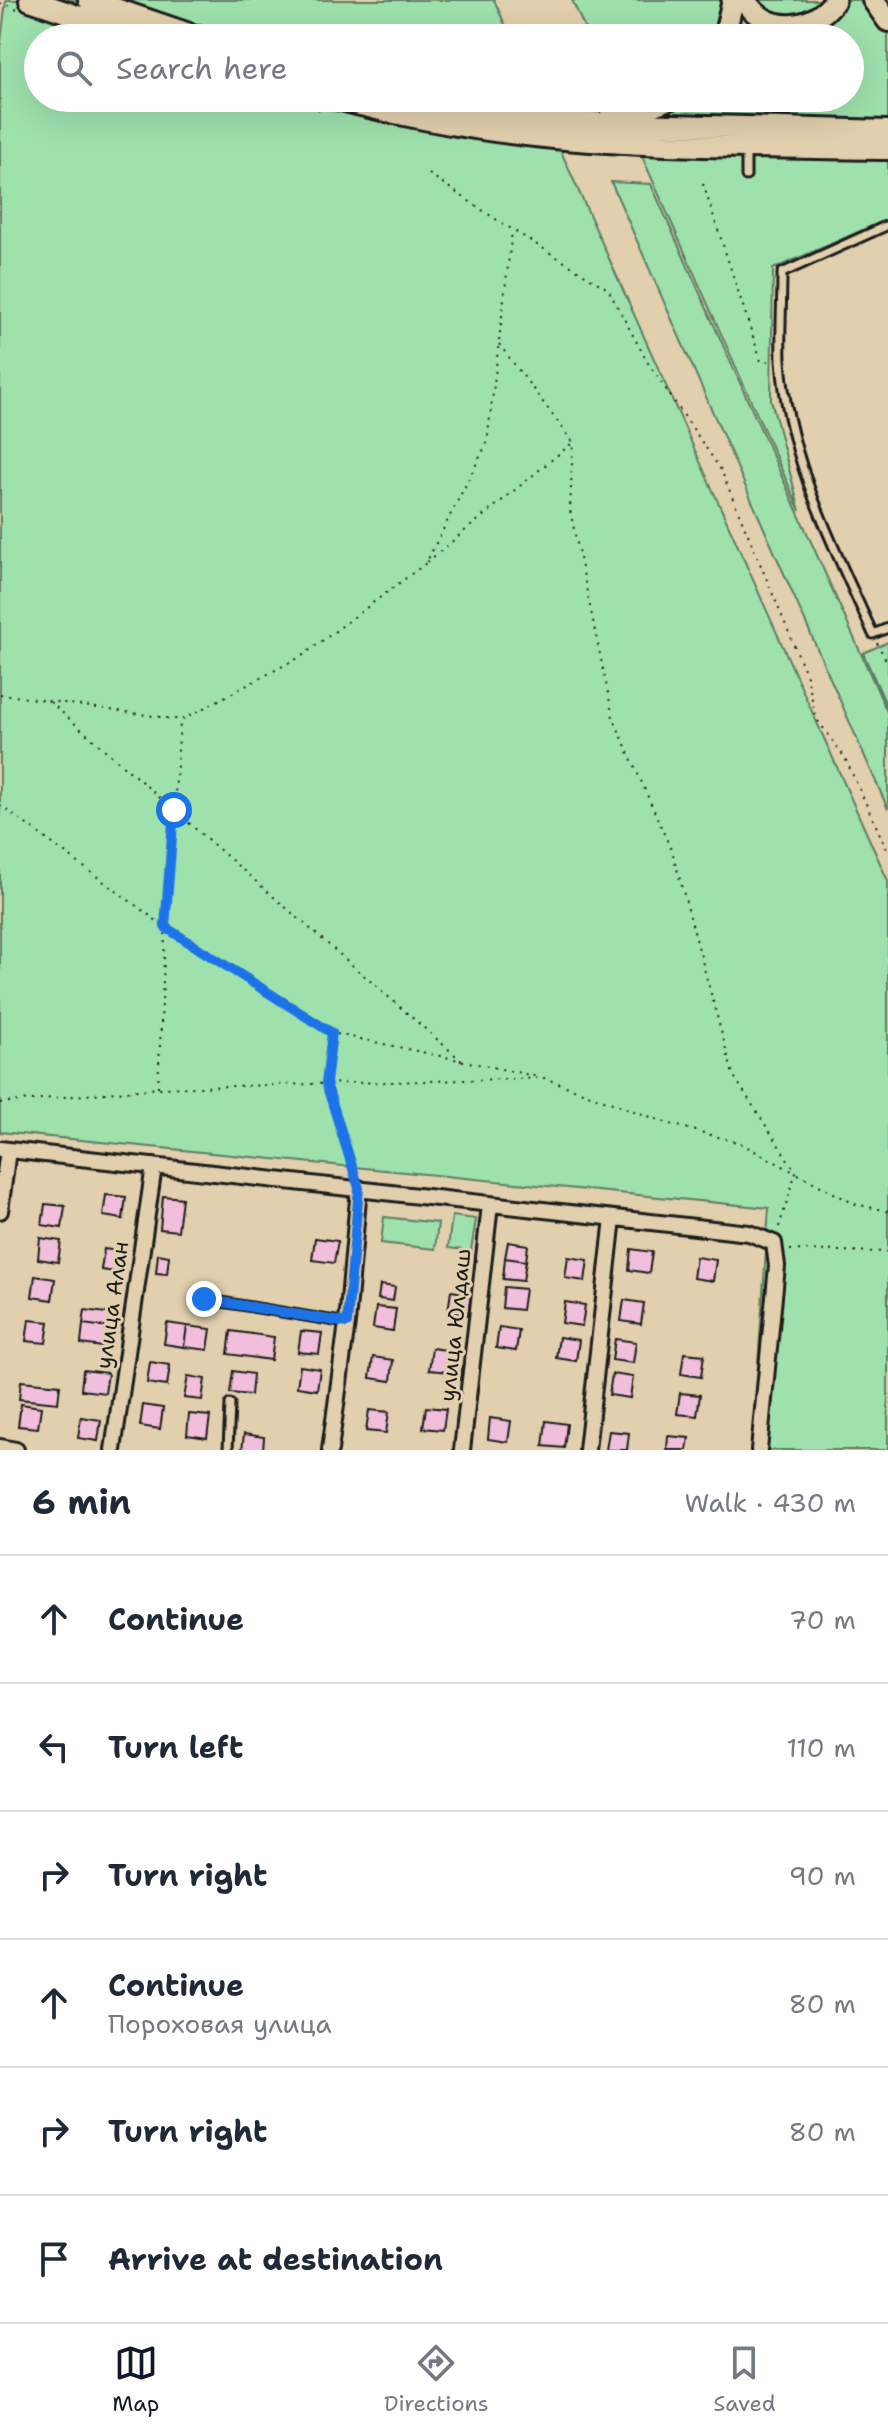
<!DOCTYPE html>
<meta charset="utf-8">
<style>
:root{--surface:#fff;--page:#f6f6f7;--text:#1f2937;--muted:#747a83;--line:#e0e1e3;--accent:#111827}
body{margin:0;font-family:"Shantell Sans",sans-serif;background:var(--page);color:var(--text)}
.stop{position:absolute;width:24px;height:24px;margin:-18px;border:6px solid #1a73e8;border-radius:50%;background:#fff}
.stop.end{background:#1a73e8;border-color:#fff;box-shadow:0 2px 8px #0008}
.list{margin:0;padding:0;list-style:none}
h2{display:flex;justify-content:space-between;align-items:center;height:104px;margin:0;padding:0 32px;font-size:34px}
h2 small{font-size:26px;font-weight:400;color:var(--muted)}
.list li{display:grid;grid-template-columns:52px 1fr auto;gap:24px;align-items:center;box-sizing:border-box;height:128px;padding:0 32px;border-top:2px solid var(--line)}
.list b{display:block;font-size:30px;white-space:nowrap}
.list p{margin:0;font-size:26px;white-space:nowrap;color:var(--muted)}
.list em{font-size:26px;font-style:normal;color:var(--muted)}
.icon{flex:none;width:44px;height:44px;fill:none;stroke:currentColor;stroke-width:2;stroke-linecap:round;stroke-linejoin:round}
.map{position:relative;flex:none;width:888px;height:1450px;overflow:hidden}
.search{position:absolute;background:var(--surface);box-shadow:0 8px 32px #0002;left:24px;right:24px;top:24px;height:88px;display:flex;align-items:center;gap:20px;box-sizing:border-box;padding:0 28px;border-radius:44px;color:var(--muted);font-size:30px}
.sheet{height:872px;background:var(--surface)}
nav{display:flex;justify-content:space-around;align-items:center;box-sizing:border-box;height:112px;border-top:2px solid var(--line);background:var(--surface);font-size:22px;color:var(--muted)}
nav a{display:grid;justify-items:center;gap:4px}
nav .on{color:var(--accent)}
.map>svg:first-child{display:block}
.green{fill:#9ee1ad;stroke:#5d7e64;stroke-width:2}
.building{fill:#f1bedb;stroke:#1c1c1c;stroke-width:2}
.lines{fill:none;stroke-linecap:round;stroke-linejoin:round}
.lane-casing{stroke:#1c1c1c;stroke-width:13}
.street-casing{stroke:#1c1c1c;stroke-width:20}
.secondary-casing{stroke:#1c1c1c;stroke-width:26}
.path{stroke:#1c1c1c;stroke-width:2;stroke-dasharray:2 6;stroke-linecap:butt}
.lane{stroke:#e1cfad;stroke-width:7}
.street{stroke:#e1cfad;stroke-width:14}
.secondary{stroke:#e1cfad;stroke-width:20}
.route{stroke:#1a73e8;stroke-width:10}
.labels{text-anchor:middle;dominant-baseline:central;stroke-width:6;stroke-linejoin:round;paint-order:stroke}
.street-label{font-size:22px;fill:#1c1c1c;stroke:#e1cfad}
</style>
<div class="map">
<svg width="888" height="1450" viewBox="0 0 888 1450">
<rect width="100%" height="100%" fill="#e1cfad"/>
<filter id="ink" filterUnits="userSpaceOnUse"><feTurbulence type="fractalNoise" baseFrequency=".0125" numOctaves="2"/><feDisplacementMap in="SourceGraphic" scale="16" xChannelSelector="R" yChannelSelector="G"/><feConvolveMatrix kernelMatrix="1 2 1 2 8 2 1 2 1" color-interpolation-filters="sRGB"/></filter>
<g filter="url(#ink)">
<!-- green -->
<path class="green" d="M6,0H494L511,38H38V98H537L888,881V1450H752L769,1208L0,1132V50Z
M572,0H888V219L773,269L771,400L800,511L616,98H850V38H589Z
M611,182L651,184L888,714V809Z
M888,642V709L863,653Z
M452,1216L476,1219L471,1251L448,1248Z
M384,1217L438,1223L435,1249L381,1243Z"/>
<!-- building -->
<path class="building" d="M106,1195L126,1197L123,1219L103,1216Z
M163,1196L182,1198L178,1231L160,1229Z
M45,1204L65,1206L62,1228L42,1225Z
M40,1238L61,1241L58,1262L38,1259Z
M315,1238L338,1241L334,1263L312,1260Z
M508,1242L528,1245L526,1261L505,1258Z
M104,1249L124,1252L121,1273L101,1270Z
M631,1249L652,1252L649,1273L629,1270Z
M158,1254L169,1256L167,1274L156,1273Z
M568,1257L588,1260L585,1281L565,1278Z
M696,1257L716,1260L713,1281L693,1278Z
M505,1258L526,1261L523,1281L503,1279Z
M35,1276L55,1279L52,1300L32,1297Z
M380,1285L395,1287L393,1301L378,1299Z
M504,1287L525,1289L522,1310L502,1308Z
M451,1291L471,1294L468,1315L448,1312Z
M624,1300L644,1303L641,1324L621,1321Z
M565,1302L585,1305L582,1326L562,1323Z
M376,1307L396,1309L393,1331L373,1328Z
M85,1310L114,1314L113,1328L83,1324Z
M29,1320L49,1322L46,1343L26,1341Z
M167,1323L187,1326L184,1347L164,1344Z
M83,1324L113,1328L110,1348L81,1344Z
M187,1326L211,1329L208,1350L184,1347Z
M499,1327L519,1330L516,1351L496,1348Z
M231,1331L274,1337L271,1360L228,1354Z
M301,1331L322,1333L319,1354L298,1352Z
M559,1337L579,1340L576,1361L556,1358Z
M615,1339L636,1342L633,1363L612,1360Z
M432,1348L453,1351L450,1372L429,1370Z
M684,1353L704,1355L701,1377L681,1374Z
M373,1357L393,1360L391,1381L370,1378Z
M150,1362L170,1365L167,1386L147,1383Z
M300,1366L320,1369L317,1390L297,1387Z
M83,1370L108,1373L105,1393L81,1390Z
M233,1371L253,1374L251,1395L230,1393Z
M612,1374L633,1377L630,1398L609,1395Z
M188,1376L205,1379L202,1400L184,1398Z
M21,1381L60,1385L58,1403L19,1399Z
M680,1393L700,1395L697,1416L677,1414Z
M21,1404L41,1407L38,1428L18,1426Z
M143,1405L163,1408L160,1429L140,1426Z
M426,1407L446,1409L443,1430L423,1428Z
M369,1410L389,1412L386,1433L366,1431Z
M189,1414L210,1416L207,1438L187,1435Z
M81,1417L101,1420L98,1441L78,1438Z
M490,1418L511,1421L508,1442L488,1439Z
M546,1421L567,1424L564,1448L543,1446Z
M609,1431L629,1433L627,1450H606Z
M244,1434L264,1437L263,1450H242Z
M668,1436L689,1438L687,1450H667Z"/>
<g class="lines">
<defs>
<path id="lane" d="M746,176V150
M888,225L782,273C782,302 780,331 781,360C787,458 834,547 873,634L888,628
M204,1299L347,1323
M228,1450L230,1404"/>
<path id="street" d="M0,1149L749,1233L774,1243L777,1266L759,1450
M0,1211L8,1150
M0,1447L16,1450
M113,1450L154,1166
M330,1450L347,1323L359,1188
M462,1450L490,1205
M587,1450L613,1218"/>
<path id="secondary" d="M30,0L142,38
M89,0L201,38
M745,0C766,35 813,32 835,0
M873,0L888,21
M724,38L733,0
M333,98C405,117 479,131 554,138C665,148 777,147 888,149
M412,98L514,115L599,123L888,131
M611,113L641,110L672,98"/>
</defs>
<!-- lane casing -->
<use href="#lane" class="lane-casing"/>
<!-- street casing -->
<use href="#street" class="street-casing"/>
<!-- secondary casing -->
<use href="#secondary" class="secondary-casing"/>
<!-- path -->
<path class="path" d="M0,3L18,9
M214,29L240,38
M279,98L324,111
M544,98L597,103
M429,174L497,220L608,289L648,363L721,470L807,676L816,718L845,758L888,852
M703,184L761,361H770
M499,344L573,442L570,510L613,717L673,854L733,1075L796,1172L778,1230
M427,562L571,444
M877,643L888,664
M0,694L181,720L302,656L426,563L487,443L512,231
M50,702L462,1061
M0,805L165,927L332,1033L539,1077
M332,1034L326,1083L355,1175
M158,1087L165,938L180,722
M0,1103L158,1088L544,1078L667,1123L740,1143L792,1171
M798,1174L855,1204L888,1211
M790,1250L888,1252"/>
<!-- lane -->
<use href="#lane" class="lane"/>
<!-- street -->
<use href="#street" class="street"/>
<!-- secondary -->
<use href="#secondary" class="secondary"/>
</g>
</g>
<g class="lines" filter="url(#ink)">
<!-- route -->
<path class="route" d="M174,810L165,927L332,1033L326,1083L359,1188L347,1323L204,1299"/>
</g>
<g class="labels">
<!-- street labels -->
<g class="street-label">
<text transform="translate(112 1305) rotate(-82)">улица Алан</text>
<text transform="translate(455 1325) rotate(-84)">улица Юлдаш</text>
</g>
</g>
</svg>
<div class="stop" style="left:174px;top:810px"></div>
<div class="stop end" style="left:204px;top:1299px"></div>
<div class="search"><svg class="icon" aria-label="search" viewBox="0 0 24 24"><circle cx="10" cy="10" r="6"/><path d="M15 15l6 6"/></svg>Search here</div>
</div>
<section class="sheet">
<h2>6 min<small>Walk · 430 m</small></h2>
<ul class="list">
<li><svg class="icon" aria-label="ahead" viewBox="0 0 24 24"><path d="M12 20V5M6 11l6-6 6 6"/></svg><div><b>Continue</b></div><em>70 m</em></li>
<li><svg class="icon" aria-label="left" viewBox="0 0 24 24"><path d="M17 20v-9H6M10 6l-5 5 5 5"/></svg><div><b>Turn left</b></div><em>110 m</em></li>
<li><svg class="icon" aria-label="right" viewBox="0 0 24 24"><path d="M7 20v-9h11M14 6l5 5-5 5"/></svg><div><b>Turn right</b></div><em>90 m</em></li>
<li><svg class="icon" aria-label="ahead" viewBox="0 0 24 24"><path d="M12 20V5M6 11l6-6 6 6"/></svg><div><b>Continue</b><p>Пороховая улица</p></div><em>80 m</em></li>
<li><svg class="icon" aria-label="right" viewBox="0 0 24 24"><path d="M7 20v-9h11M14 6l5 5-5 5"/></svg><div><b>Turn right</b></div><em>80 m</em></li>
<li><svg class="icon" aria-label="arrive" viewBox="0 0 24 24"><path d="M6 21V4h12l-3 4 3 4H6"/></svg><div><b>Arrive at destination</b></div></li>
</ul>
</section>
<nav>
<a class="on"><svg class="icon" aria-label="map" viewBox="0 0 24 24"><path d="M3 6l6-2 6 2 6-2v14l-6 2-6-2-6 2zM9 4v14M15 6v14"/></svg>Map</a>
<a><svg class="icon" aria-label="directions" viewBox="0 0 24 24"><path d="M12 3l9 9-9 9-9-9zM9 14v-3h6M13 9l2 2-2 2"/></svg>Directions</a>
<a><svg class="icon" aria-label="saved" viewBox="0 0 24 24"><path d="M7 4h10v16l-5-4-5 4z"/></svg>Saved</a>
</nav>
